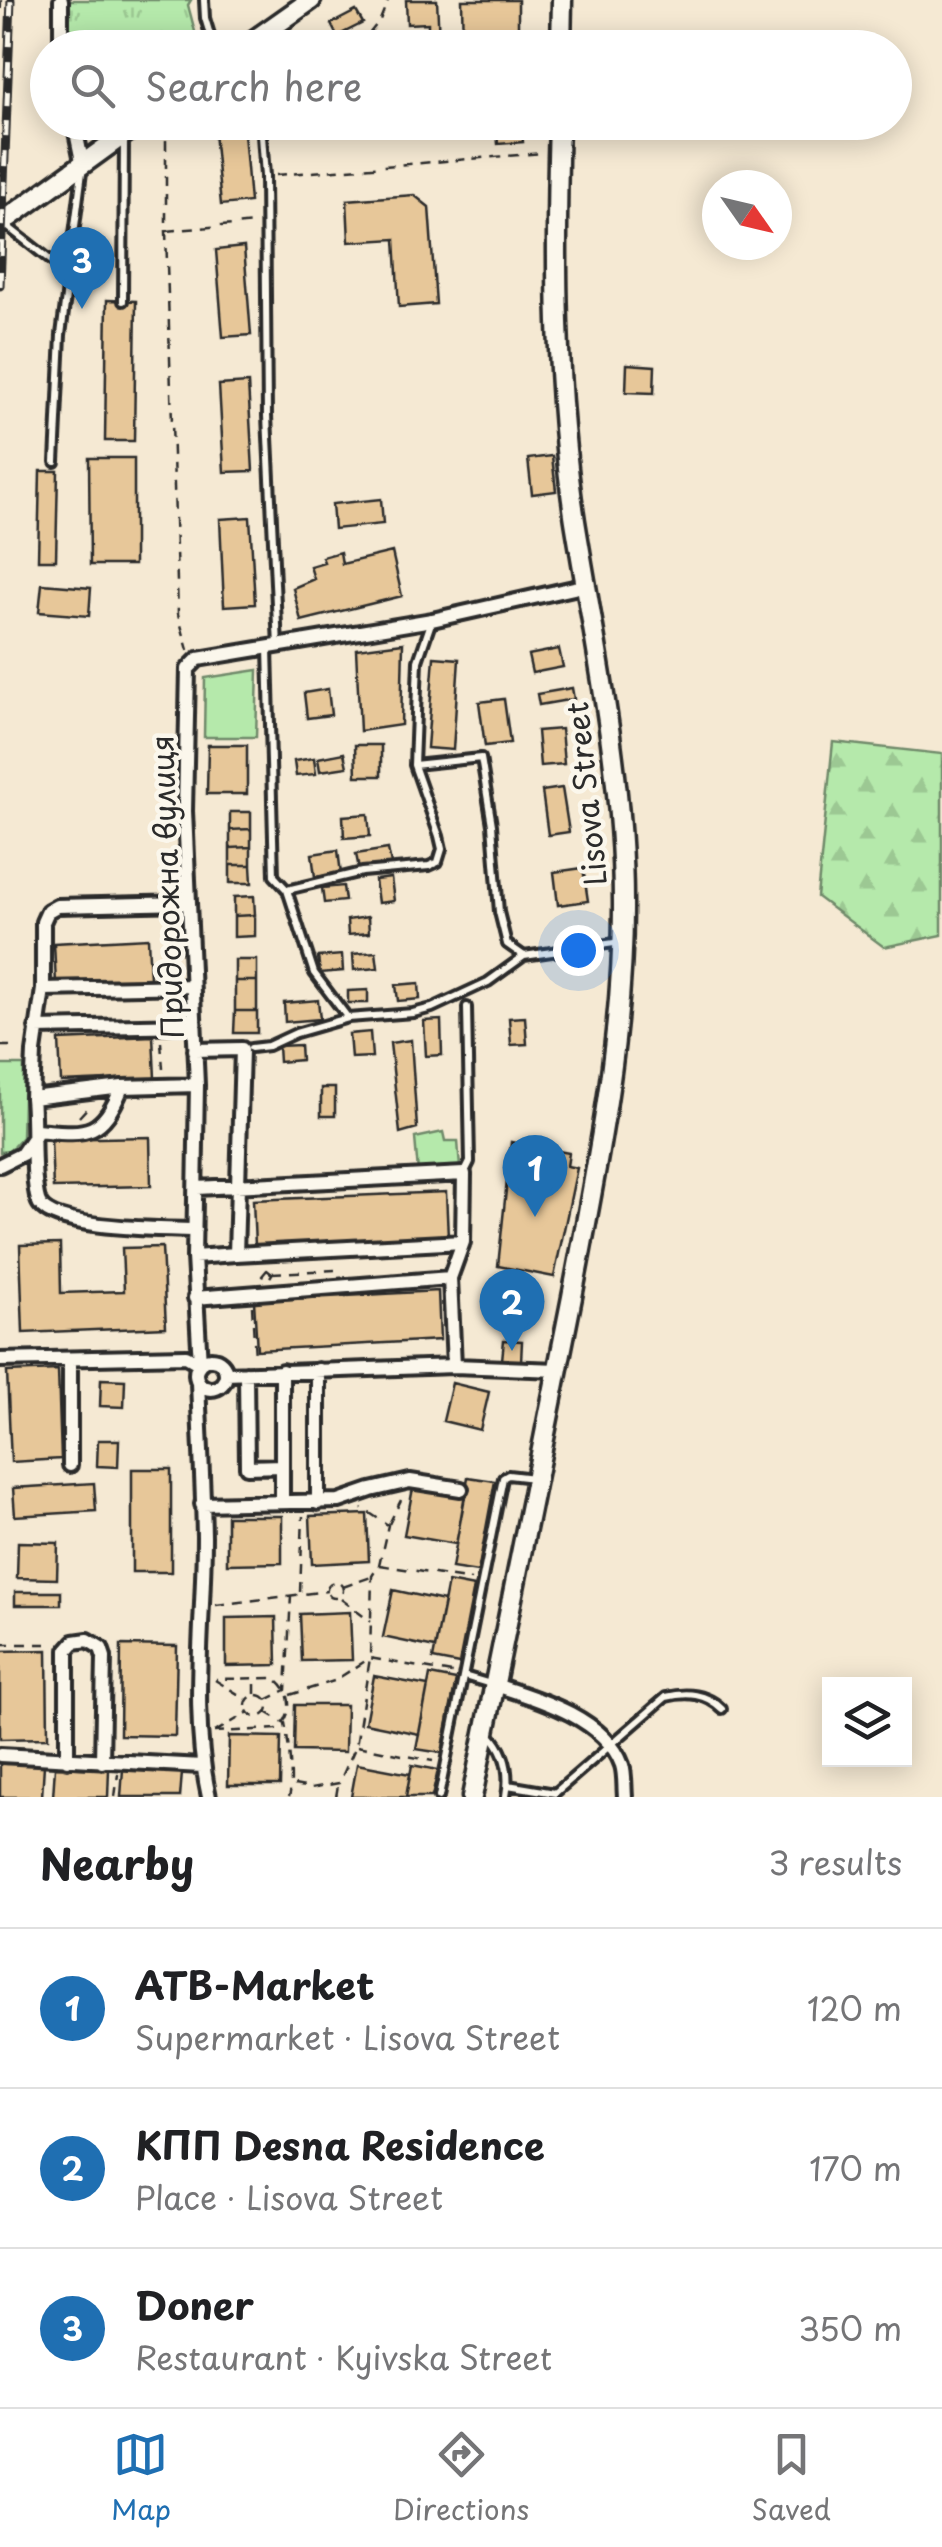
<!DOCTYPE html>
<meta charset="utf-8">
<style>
:root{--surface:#fff;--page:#f2f2f2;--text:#202124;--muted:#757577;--line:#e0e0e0;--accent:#1f6fb2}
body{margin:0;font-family:"Playpen Sans",sans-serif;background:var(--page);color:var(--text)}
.controls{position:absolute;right:30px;bottom:30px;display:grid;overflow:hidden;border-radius:0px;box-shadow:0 5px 25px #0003}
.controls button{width:90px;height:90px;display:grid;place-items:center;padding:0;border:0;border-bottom:2px solid var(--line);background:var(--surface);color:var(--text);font:50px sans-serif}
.compass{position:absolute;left:702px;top:170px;width:90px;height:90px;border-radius:50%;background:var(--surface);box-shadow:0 5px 25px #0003;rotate:124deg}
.you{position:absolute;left:578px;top:950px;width:35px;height:35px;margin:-25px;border:8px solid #fff;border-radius:50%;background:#1a73e8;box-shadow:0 0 0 15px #1a73e833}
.badge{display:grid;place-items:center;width:65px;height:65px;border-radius:50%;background:var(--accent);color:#fff;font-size:32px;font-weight:700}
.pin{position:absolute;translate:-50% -82px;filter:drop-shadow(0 2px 5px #0008)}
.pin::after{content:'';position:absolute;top:52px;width:35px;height:30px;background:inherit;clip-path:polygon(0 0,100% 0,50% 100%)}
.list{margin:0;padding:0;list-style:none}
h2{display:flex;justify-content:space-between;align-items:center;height:130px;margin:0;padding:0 40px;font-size:42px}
h2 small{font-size:32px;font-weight:400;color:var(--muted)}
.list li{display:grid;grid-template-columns:65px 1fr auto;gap:30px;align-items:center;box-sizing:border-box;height:160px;padding:0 40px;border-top:2px solid var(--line)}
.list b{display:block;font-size:38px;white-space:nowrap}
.list p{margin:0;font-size:32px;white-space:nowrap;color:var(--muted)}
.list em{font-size:32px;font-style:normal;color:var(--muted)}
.icon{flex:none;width:55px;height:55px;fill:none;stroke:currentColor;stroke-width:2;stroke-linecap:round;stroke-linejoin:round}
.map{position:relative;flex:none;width:942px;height:1797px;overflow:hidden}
.search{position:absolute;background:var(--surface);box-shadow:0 5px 25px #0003;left:30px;right:30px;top:30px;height:110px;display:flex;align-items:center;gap:25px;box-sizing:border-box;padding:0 35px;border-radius:55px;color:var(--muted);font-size:38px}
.sheet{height:610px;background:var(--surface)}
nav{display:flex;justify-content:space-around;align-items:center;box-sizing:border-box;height:140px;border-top:2px solid var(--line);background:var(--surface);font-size:28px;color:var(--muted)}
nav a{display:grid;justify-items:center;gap:5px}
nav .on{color:var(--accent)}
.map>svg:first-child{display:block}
.grass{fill:url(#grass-tufts);stroke:#708a6b;stroke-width:2.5}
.forest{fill:url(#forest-firs);stroke:#708a6b;stroke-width:2.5}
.park{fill:#b5e9ab;stroke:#708a6b;stroke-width:2.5}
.building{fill:#e7c799;stroke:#2b2b2b;stroke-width:2.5}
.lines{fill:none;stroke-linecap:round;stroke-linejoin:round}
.lane-casing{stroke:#2b2b2b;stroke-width:14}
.street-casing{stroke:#2b2b2b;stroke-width:20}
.secondary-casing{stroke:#2b2b2b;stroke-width:25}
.path{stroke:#2b2b2b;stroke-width:2.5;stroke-dasharray:10 8;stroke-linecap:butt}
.lane{stroke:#fbf7ec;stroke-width:6}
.street{stroke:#fbf7ec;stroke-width:12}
.secondary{stroke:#fbf7ec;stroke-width:18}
.rail-casing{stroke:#2b2b2b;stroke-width:9}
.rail{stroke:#fbf7ec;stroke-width:5;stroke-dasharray:15;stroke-linecap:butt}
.labels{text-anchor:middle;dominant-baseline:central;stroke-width:9;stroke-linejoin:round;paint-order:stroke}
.street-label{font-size:30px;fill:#2b2b2b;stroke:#fbf7ec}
</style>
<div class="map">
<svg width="942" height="1797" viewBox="0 0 942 1797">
<defs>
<pattern id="grass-tufts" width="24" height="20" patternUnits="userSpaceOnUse" patternTransform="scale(2.5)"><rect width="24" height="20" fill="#b5e9ab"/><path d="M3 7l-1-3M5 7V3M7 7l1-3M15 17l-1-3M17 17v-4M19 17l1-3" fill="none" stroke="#9cc893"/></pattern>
<pattern id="forest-firs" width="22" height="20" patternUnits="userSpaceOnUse" patternTransform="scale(2.5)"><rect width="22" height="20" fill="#b5e9ab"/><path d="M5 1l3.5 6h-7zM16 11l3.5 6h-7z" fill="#9cc893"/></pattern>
</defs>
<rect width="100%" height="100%" fill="#f5e9d3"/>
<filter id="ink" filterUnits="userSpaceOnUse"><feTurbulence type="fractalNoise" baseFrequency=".01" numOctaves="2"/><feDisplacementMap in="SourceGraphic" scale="20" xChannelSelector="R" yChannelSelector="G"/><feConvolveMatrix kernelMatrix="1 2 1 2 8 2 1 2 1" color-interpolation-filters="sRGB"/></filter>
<g filter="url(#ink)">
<!-- grass -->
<path class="grass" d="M69,0H191L188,5L199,47H71L68,34Z"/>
<!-- forest -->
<path class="forest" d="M833,742L942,754V935L884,947L817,897Z"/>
<!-- park -->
<path class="park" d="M258,670L256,737H204L205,678Z
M0,1065H24L22,1137L9,1151L0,1152Z
M443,1132L445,1141H458L460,1168L418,1172L415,1138Z"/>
<!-- building -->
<path class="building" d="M406,0H437L439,39L428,40V23L407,24Z
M462,0H518V48H463Z
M356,11L363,23L337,36L331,24Z
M423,36V48H398V37Z
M213,122H243L250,202L221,205Z
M521,122L523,142L498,144L496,123Z
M414,195L429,207L436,304L399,307L395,239L349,242L347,200Z
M244,247L251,335L223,337L216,250Z
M107,300L136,301L134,441H105Z
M627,364L655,366L654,393L626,392Z
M248,383L253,471L224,472L219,385Z
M552,456L556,491L532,494L528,459Z
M89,458H134V565H90Z
M40,471H58L56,560H38Z
M381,499L383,524L334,529L332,504Z
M250,517L255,604L224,606L220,519Z
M340,552L342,564L392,552L402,596L301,621L293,588L314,579L310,566L324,562L322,557Z
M42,584L91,588L89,616L39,612Z
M403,643L401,725L360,731L356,649Z
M559,649L563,667L532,673L528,655Z
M434,657L459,659L453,750L427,748Z
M572,688L574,699L539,705L537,694Z
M328,689L331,715L307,718L304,693Z
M504,699L510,743L485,746L479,702Z
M561,729L564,764L540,766L537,731Z
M208,745H247V794H207Z
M355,745H381V776H356Z
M344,753L347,767L320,771L318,758Z
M314,758L316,774L296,776L294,761Z
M562,788L569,832L548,835L542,791Z
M230,812H251V829L230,830Z
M368,814L370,836L344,838L343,816Z
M251,829V847L230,848V830Z
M251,847V865H230V848Z
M388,849L391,864L359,869L356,854Z
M338,850L341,874L315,877L312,854Z
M230,865H251L252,883H230Z
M583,868L588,901L558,905L554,872Z
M391,878L394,901L378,903L375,880Z
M343,886L345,901L324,903L322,888Z
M254,896L255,915L234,916V897Z
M255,915V936L234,937V916Z
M368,917L369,933L348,935L347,920Z
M148,938L150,979L56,984L54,943Z
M376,952L378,968L354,970L353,954Z
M342,955L343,971L320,973L318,957Z
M235,960H257V981H235Z
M235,981H257V1011H235Z
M419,983L420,999L398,1001L396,985Z
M368,990V1003H348V991Z
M318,1000L320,1019L285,1022L284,1003Z
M235,1011H257V1033H234Z
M525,1017L527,1044L511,1045L509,1018Z
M441,1020L442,1055L426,1056L424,1021Z
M370,1032L372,1057L351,1058L349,1034Z
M153,1036L155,1078L61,1082L59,1040Z
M411,1040L417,1128L400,1133L390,1043Z
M300,1045L301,1060L279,1062L278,1046Z
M321,1088H335V1116H321Z
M150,1137L151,1186L53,1188L51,1139Z
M511,1142L569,1153L567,1166L577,1168L554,1277L498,1266Z
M446,1192L448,1237L255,1246L253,1200Z
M60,1244L61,1293L124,1291L122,1248L162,1247L166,1327L23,1333L20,1245Z
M438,1291L440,1340L257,1350L254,1301Z
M504,1340L522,1341L521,1362L502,1360Z
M58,1370L61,1459L11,1462L7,1372Z
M101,1379L125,1380L124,1407L100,1406Z
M452,1383L489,1392L480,1430L443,1421Z
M98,1440H119L118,1467L97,1466Z
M132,1469H171V1572H132Z
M468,1477L495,1481L478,1572L452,1568Z
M94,1483L96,1511L15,1516L13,1488Z
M413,1488L465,1497L456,1544L404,1535Z
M367,1514L369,1561L312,1564L310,1516Z
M227,1516H282V1563L227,1564Z
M18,1542L58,1543L57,1579L17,1578Z
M448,1582L474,1587L459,1664L433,1659Z
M393,1590L444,1601L435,1648L383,1637Z
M15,1592H61V1605H15Z
M350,1612L352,1660L302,1661L300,1614Z
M276,1617L277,1665L226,1666V1618Z
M121,1645L177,1646L175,1736L120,1735Z
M47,1650L48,1738L0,1739V1651Z
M430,1675L456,1680L442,1753L416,1749Z
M374,1676L428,1686L419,1734L365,1723Z
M295,1705H346L345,1752L294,1751Z
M229,1736L281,1737L280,1785H228Z
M0,1763L44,1765L42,1797H0Z
M357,1764L410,1774L406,1797H351Z
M412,1765L438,1770L432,1797H406Z
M55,1767L109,1769L108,1797H53Z
M123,1769L182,1773L180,1797H121Z"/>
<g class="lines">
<defs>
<path id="lane" d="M204,0L205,18L214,48
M261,122L265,176L267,416L278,646
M3,223L68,274
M123,301L124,137
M55,462L61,335L82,172
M268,648L274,876L287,890L314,973L348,1018L413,1013L432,1008L488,982L524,956L621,942
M414,765L481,758L492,825L499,912L507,944L524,956
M287,890L362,872L429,866L438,862L442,849L439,836L414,765L418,661L432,620
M251,1048L268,1046L296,1033L348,1018
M464,1174L470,1162L467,1007
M464,1676L494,1685
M490,1735C506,1752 510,1774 506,1797
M508,1785L555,1793L666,1697C687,1692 706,1693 722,1709
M439,1797L503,1478L508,1475L534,1478"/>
<path id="street" d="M61,0V48
M74,122L83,166
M187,903L57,906L48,911L43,922V989L34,1052L32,1098L122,1087L197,1085
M43,989L192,986
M36,1028L193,1025
M32,1098C35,1126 31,1176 38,1200C46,1230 166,1229 195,1230
M35,1130C85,1134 101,1139 122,1087
M0,1165L22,1154L35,1135
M197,1188L464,1174L463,1242L450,1278L454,1366
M236,1254L463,1242
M194,1257L236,1254L242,1049L195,1050
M195,1298L450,1278
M196 1374a15 15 0 1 1 30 0a15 15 0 1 1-30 0Z
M0,1360L186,1356L200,1364
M200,1364L194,1257L197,1085L185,811L188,669L198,659L432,620L587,585
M282,1371V1501
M246,1373L247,1467L282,1466
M226,1374L454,1366L558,1370
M198,1382C200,1433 203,1485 204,1536C204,1623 190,1711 209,1797
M70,1465V1359
M318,1503V1370
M202,1504L339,1501L371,1490L410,1481L461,1489
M495,1685C536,1698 605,1718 622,1765C625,1774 624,1787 625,1797
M0,1755L202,1766
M67,1760V1650L74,1642L88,1640L101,1648L104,1657L102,1762"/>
<path id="secondary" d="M243,48L311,0
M561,48L562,0
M0,224L141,122
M472,1797C505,1630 540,1464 572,1297C597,1166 624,1034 623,901C623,777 595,644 575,521C555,391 555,254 559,122"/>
</defs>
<!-- lane casing -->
<use href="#lane" class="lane-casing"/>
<!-- street casing -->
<use href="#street" class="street-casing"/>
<!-- secondary casing -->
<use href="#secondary" class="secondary-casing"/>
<!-- path -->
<path class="path" d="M0,27L1,0
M358,48L380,20L388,0
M166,122V231L178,614L188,650
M273,132L285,122
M276,175L542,153
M167,231L254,223
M161,1042L163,1069
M0,1046H18
M79,1117L91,1104
M267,1270L272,1274L269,1279L262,1276Z
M272,1273L335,1270
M252,1306L255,1358
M389,1524L401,1500
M380,1565L471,1580
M327 1590a8 8 0 1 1 16 0a8 8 0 1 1-16 0Z
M343,1587L371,1577
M300,1592L303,1516
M341,1599L371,1622
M216,1605L327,1591
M0,1644H53
M215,1680L246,1699
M255,1694V1677
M290,1695L334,1681L370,1658L452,1673
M246 1706a11 11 0 1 1 22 0a11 11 0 1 1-22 0Z
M266,1700L286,1690L291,1595
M266,1712L285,1723C288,1740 294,1783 289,1797
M214,1732L277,1729C295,1715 292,1689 274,1678L216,1679
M215,1732L247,1713
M357,1746L433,1761
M294,1785L311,1788L339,1783L356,1746L370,1658L372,1576L379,1565L388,1525L362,1508
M115,1797L118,1774
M336,1797L338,1785"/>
<!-- lane -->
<use href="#lane" class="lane"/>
<!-- street -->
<use href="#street" class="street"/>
<!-- secondary -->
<use href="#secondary" class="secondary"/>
<defs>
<path id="rail" d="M0,286L11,0"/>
</defs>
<!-- rail casing -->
<use href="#rail" class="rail-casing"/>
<!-- rail -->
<use href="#rail" class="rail"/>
</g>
</g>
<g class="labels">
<!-- street labels -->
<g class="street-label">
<text transform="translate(585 794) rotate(-96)">Lisova Street</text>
<text transform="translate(166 887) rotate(-92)">Придорожна вулиця</text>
</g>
</g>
</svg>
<div class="controls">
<button><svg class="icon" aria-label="layers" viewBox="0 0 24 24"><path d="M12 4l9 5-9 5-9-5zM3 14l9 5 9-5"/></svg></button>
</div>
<svg class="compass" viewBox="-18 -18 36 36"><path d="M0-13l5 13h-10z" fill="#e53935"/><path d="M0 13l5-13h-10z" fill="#757577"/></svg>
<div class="you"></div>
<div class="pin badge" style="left:535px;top:1217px">1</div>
<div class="pin badge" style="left:512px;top:1351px">2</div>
<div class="pin badge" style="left:82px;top:309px">3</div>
<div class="search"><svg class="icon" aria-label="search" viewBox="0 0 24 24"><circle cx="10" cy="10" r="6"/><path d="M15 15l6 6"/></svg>Search here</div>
</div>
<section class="sheet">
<h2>Nearby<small>3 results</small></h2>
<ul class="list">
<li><span class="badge">1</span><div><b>ATB-Market</b><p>Supermarket · Lisova Street</p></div><em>120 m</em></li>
<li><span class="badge">2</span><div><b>КПП Desna Residence</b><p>Place · Lisova Street</p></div><em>170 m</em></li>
<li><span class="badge">3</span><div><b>Doner</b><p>Restaurant · Kyivska Street</p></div><em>350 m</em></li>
</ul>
</section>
<nav>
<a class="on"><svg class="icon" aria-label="map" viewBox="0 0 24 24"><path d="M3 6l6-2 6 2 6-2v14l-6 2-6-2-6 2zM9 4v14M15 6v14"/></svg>Map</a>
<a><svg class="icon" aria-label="directions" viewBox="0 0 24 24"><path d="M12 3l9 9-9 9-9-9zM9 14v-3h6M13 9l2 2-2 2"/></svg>Directions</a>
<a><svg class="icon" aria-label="saved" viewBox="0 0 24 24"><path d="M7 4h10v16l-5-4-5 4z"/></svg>Saved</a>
</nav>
